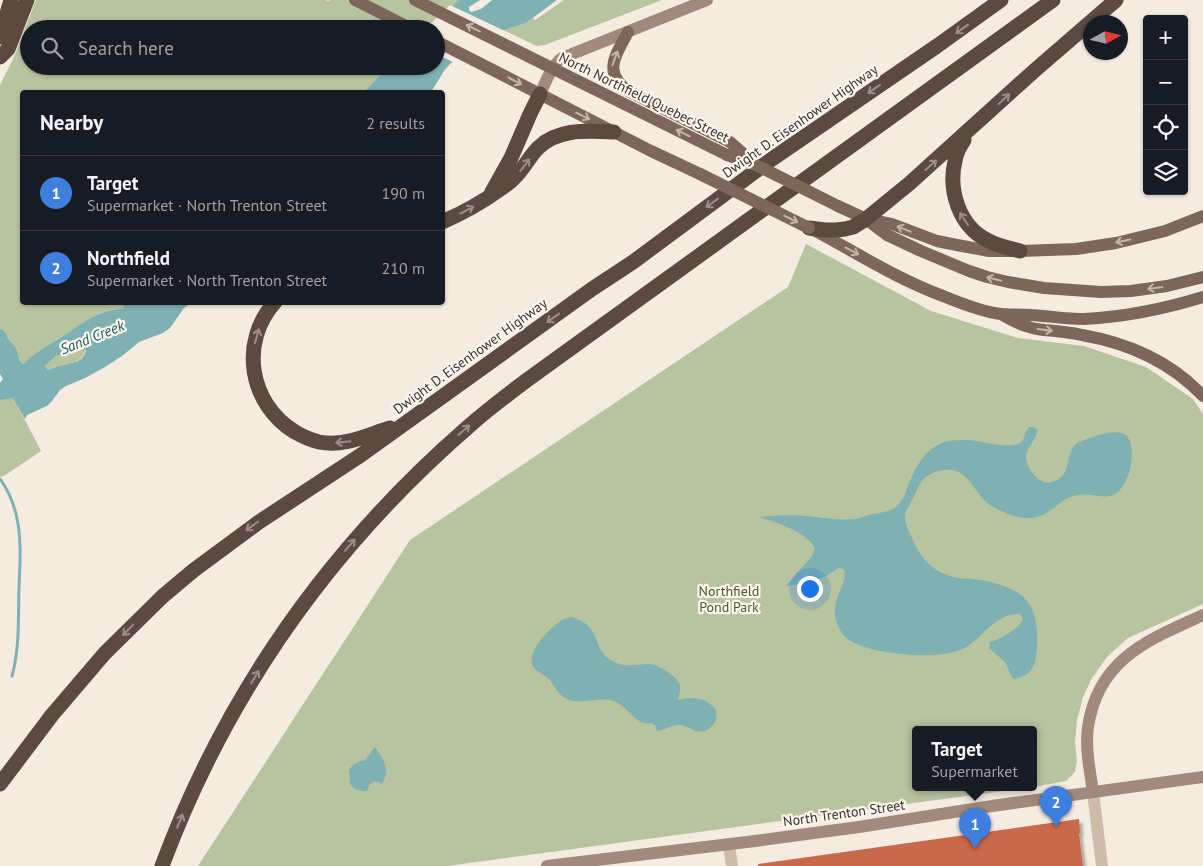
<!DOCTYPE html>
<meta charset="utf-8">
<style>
:root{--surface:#171b24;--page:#242831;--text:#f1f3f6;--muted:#9ea1a6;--line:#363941;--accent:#8c9099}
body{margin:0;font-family:"PT Sans",sans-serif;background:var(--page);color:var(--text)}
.controls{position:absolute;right:15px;top:15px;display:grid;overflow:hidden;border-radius:5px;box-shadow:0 1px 4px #0004}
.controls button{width:45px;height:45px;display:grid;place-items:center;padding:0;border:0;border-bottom:1px solid var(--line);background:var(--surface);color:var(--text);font:25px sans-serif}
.compass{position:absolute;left:1083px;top:15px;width:45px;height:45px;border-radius:50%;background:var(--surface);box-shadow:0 1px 4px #0004;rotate:82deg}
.you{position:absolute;left:809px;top:588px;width:18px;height:18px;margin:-12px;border:4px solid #fff;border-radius:50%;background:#1a73e8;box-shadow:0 0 0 8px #1a73e833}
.badge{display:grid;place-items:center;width:32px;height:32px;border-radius:50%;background:var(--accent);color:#fff;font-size:16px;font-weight:700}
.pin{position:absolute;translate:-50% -41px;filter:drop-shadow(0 1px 2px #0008)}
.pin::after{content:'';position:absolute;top:26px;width:18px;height:15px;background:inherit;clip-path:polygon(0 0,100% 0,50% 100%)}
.popup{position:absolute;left:912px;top:726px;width:125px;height:65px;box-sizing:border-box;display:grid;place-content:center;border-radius:5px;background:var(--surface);filter:drop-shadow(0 1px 4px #0005);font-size:16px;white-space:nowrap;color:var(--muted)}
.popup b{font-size:19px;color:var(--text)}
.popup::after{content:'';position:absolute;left:50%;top:100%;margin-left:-10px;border:10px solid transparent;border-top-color:var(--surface)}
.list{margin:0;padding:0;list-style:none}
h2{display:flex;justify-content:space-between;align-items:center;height:65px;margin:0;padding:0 20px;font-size:21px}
h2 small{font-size:16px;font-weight:400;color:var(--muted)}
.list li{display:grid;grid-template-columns:32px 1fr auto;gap:15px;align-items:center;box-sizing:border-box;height:75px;padding:0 20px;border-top:1px solid var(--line)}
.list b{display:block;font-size:19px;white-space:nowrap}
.list p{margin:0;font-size:16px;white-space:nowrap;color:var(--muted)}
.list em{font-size:16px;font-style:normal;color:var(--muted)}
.icon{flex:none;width:28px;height:28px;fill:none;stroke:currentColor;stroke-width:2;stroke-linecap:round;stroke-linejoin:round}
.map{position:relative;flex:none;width:1203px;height:866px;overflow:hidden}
.search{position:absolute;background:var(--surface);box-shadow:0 1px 4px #0004;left:20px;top:20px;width:425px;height:55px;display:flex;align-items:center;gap:12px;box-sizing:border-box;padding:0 18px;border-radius:28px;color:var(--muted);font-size:19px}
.panel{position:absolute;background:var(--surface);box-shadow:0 1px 4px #0004;left:20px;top:90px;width:425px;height:215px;border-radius:5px}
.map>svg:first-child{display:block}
.green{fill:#b8c4a0}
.water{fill:#7fb0b2;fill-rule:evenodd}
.pier{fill:#f4ebe1}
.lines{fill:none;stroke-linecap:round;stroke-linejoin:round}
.stream{stroke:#7fb0b2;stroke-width:3}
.building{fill:#c8694b;filter:url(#shadow)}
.street{stroke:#cdbbac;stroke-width:12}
.secondary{stroke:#a18a7d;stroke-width:12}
.primary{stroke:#7d675c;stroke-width:12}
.highway{stroke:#5c4a42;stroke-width:15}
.primary-bridge{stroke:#7d675c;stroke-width:12}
.oneway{stroke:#c2b5ac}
.oneway2{stroke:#9c8e87}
.labels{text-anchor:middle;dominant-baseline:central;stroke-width:4.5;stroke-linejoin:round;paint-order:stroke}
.street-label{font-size:14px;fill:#3b302b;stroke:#fbf5ee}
.park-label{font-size:14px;fill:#4a5a2e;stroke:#fbf5ee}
.water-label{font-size:15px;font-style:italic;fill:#1f5a5e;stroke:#fbf5ee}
</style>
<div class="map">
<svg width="1203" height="866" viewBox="0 0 1203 866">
<defs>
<filter id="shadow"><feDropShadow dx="3.5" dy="3.5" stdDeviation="1" flood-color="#0004"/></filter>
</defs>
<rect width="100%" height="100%" fill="#f4ebe1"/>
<!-- green -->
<path class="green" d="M36,0H326L328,1L330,0H459L428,29H29V66H389L364,92H22V302L124,303L123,304L125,308C112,309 95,315 84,322C77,326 72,331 65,335C50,344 35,352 23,364C18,360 19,354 16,348C14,344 10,342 8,338C5,333 7,331 0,329V85L14,57Z
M564,0H662L545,45L537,46L503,30L526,23L533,18L535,20Z
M806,244L931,311L1018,338L1084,346L1146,367L1193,399L1203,414V604L1128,638L1107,657L1092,678L1083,697L1077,720L1075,742L1077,761L1075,772L1066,781L1034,787V730H916V788H1026L447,866H198L410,540L788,287Z
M81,348L86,349C82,362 75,362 64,365C58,366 53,368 48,370L45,366L56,356Z
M13,397L41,451L4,476L0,477V400Z"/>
<!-- water -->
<path class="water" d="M459,0H480L469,7V10L471,12L481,9L492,0H557L526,23L498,32L479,41L450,64L444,71L431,92H364L389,66H436V29H428Z
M124,303H191L184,308L170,328L163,333L139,342L122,356L105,367L85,378L66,386L60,390L52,401L47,406L27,415L25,419L13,398L0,400V383L3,379L0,374V329C7,331 5,333 8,338C10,342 14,344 16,348C19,354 18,360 23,364C35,352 50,344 65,335C71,331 77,326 84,322C94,315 112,309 124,308L123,304ZM81,348L86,350C83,362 75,362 64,365C58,366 53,368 48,370L45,366L56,356Z
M1029,427H1033L1037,429C1038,439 1026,447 1026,457C1026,463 1030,470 1034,475C1039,480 1044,484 1051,482C1074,478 1063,454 1077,443C1088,439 1117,426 1127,436C1134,444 1132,464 1129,473C1114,512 1100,489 1073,496C1066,498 1060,503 1054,508C1033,524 1017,519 995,508C972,497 971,463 939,471C923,475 921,482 914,496C912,501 909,505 907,509C902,519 908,529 912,538C921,560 934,573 958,578C963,579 968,578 973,579C985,580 996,583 1006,587C1013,590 1020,593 1025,599C1039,612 1038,639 1036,657C1035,669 1027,677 1014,679L1011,676L1006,663L989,648L990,642C1000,639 1021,628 1023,618L1020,614C995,613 982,639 963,649C957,651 951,653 944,654C923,658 865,653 848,639C842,635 838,627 836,620C831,599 844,591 845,572L843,569L839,568L826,576L815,580L801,584L786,586L812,556L815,549C809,532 775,522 759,517C771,516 782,515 794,515C814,516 835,521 855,519C861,518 867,515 873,514C882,512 892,512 898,505C903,500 905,494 907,488C915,469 923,450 944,442C951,440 960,440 967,440C979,440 1010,450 1020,443C1026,439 1024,432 1029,427Z
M572,617C577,619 582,621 586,624C598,633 596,650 609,659C624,669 633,664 650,664C659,665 677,676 680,685C681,690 679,695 678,700C692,696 707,697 716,710C717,717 716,723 710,728C698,738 689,724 677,725C670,726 664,730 657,731L655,725L651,723C637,727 628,707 616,702C601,695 582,706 567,699C557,694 555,686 549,679C543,673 535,672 532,664C528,651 549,629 558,623C562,619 567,618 572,617Z
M375,747C384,761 391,768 382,784C377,781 374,781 370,784L367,791C359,791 355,790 350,784L349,770L353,765L358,762L365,760Z"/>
<!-- pier -->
<path class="pier" d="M450,5L507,32L498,34L480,44L455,63L436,54V29H425Z"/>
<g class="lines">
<!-- stream -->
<path class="stream" d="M0,479C8,490 13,502 16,514C22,538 20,564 19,588C18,617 20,647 12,676"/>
</g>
<!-- building -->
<path class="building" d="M1079,819L1080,833H1079L1083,866H758V864Z"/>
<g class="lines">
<!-- street -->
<path class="street" d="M1093,792L1102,866
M729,845L732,866"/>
<!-- secondary -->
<path class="secondary" d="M540,94C546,82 551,66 562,58L707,0
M1093,792C1090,771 1085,748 1088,727C1098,659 1148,640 1203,615
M547,866L755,841L859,827L992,806L1203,777"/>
<!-- primary -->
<path class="primary" d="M355,0L412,29
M415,0L727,155
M628,32C616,55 602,71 628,91L730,142L756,165
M436,41L651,151L700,174
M838,206L866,219L887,235L921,251L969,271L987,277L1008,282L1044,288L1101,292L1131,291L1167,286L1203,277
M869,219L892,224L937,241L957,245L989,251H1020L1076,249L1116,243L1165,231L1203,216
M812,229C855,252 897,279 943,296C960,303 983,312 1001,314C1011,315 1021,314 1031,315C1049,316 1066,319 1084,319C1125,317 1164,309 1203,297
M1004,316C1012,320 1020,325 1029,327C1033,329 1039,329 1044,330C1057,331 1069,332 1082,335C1128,343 1171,362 1203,396"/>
<!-- highway -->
<path class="highway" d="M0,37L11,0
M0,57L8,49L27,0
M964,140C960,146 956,153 955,161C948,190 959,226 987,240C997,246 1009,248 1020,251
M492,192L511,158L530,114L540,94
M442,222C463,213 481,203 499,190C504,186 510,183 514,178C523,170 529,157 538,148C558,128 588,131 614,132
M809,228L825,230H836L845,229L853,227L866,219L910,183L1034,71L1116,0
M275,302C239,342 249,404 295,432C302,436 311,440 319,442C345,447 367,435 390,428
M0,784L52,715L105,653L163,596L194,570L259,522L361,455L592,289L633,262L772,159L937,46L1001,0
M162,866C226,694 330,547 468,427C487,410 507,395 527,380L1053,0"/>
<!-- primary-bridge -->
<path class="primary-bridge" d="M727,155L756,165L838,206
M700,174L809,228"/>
</g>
<!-- one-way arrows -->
<defs><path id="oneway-shaft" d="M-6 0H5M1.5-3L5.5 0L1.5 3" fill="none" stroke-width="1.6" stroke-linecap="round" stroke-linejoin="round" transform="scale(1.25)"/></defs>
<g class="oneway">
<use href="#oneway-shaft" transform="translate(473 28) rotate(-154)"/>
<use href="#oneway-shaft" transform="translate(615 58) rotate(-71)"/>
<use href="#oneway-shaft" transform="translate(515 81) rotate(28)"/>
<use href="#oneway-shaft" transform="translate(583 116) rotate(27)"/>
<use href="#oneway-shaft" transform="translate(683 133) rotate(-154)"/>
<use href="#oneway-shaft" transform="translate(791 219) rotate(26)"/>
<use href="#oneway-shaft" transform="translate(904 229) rotate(-158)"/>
<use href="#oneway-shaft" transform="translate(1123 241) rotate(168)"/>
<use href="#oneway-shaft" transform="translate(852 251) rotate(28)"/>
<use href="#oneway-shaft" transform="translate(994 279) rotate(-167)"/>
<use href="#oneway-shaft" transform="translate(1155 288) rotate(172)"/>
<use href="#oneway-shaft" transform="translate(1045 330) rotate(7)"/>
</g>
<g class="oneway2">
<use href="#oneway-shaft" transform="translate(962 29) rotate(144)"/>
<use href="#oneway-shaft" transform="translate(874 89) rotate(145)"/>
<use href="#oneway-shaft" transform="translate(1004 99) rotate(-43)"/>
<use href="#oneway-shaft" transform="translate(525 165) rotate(-52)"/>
<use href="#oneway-shaft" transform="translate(931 165) rotate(-42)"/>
<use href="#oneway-shaft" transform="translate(712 203) rotate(144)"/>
<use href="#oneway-shaft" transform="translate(467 210) rotate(-28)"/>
<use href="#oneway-shaft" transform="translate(964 219) rotate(-124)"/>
<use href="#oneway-shaft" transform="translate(553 318) rotate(144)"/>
<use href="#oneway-shaft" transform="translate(257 336) rotate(-74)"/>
<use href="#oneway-shaft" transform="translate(464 430) rotate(-41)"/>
<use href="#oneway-shaft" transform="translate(343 442) rotate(174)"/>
<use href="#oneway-shaft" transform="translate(252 526) rotate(145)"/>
<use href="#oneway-shaft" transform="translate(350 545) rotate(-49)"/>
<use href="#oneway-shaft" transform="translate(128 630) rotate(134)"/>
<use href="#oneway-shaft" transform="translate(255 677) rotate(-59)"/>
<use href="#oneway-shaft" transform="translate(180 821) rotate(-67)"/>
</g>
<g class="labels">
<!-- street labels -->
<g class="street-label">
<text transform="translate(644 97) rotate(26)">North Northfield Quebec Street</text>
<text transform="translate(800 121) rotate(-35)">Dwight D. Eisenhower Highway</text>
<text transform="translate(470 356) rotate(-36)">Dwight D. Eisenhower Highway</text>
<text transform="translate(844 813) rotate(-8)">North Trenton Street</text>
</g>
<!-- park labels -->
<g class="park-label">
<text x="729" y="591">Northfield<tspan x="729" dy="16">Pond Park</tspan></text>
</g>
<!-- water labels -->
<g class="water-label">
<text transform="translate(92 337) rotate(-22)">Sand Creek</text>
</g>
</g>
</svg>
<div class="controls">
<button>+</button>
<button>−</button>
<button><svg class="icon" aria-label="locate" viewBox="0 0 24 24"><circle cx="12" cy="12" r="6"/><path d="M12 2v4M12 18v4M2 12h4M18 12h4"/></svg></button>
<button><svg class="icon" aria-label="layers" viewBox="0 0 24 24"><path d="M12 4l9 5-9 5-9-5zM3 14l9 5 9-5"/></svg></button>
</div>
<svg class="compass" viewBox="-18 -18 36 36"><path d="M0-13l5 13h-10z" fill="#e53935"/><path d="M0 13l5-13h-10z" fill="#9ea1a6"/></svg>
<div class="you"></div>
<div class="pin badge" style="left:975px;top:849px;background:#3f7fe0">1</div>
<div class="popup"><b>Target</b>Supermarket</div>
<div class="pin badge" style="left:1056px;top:827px;background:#3f7fe0">2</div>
<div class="search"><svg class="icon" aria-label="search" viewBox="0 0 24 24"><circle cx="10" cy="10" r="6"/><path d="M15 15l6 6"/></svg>Search here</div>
<section class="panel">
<h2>Nearby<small>2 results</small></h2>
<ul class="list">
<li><span class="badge" style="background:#3f7fe0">1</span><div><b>Target</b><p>Supermarket · North Trenton Street</p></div><em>190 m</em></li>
<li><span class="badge" style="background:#3f7fe0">2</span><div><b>Northfield</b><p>Supermarket · North Trenton Street</p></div><em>210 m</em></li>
</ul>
</section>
</div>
